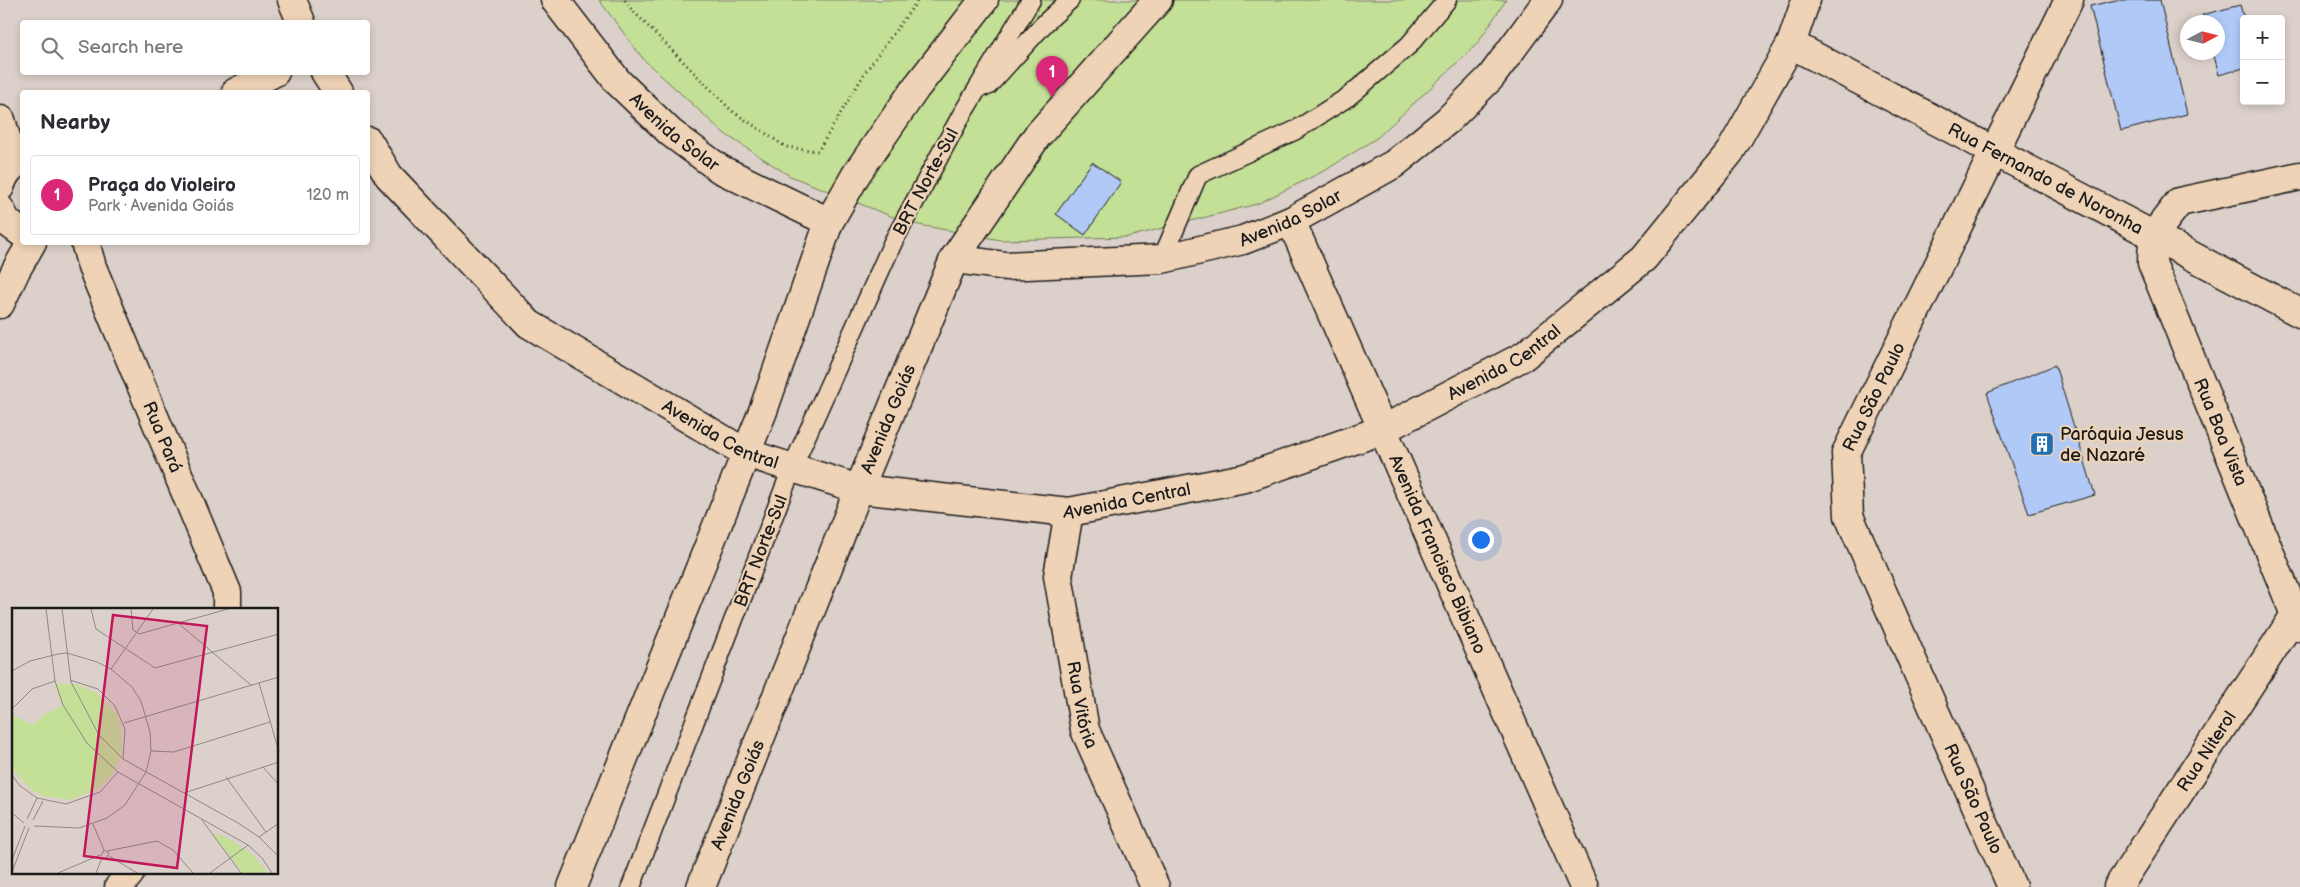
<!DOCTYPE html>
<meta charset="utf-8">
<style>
:root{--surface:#fff;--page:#f2f2f3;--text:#2b2b33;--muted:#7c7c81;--line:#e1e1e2;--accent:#db2777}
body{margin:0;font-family:"Balsamiq Sans",sans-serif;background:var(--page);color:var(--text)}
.controls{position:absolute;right:15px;top:15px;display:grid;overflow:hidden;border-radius:5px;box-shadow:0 2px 8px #0003}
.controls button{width:45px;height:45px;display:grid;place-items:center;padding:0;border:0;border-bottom:1px solid var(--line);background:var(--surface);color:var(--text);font:25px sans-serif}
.compass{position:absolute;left:2180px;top:15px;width:45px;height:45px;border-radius:50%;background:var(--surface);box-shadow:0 2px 8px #0003;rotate:83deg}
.you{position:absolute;left:1480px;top:539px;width:18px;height:18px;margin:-12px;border:4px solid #fff;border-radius:50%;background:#1a73e8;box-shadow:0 0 0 8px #1a73e833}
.badge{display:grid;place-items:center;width:32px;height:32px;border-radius:50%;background:var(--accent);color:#fff;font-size:16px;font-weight:700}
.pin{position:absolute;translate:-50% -41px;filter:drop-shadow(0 1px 2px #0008)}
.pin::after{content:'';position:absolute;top:26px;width:18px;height:15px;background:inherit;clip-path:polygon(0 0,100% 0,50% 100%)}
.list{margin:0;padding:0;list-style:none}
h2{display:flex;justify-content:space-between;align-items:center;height:65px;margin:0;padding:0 20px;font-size:21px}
h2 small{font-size:16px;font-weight:400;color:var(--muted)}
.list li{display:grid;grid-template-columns:32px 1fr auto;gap:15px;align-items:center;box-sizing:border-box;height:80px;margin:0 10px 10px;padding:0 10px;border:1px solid var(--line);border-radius:5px}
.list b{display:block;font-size:19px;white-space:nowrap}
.list p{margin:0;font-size:16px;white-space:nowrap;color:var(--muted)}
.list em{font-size:16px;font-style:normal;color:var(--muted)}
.icon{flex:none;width:28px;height:28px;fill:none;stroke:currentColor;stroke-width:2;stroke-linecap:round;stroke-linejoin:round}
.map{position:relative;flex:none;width:2300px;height:887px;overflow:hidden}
.search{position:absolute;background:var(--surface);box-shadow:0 2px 8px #0003;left:20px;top:20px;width:350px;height:55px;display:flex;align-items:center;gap:12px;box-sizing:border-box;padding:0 18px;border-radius:5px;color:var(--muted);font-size:19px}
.panel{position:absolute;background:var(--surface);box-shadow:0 2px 8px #0003;left:20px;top:90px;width:350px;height:155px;border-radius:5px}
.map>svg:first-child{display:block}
.green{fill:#c4df96;stroke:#707e59}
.building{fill:#b0c9f7;stroke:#1c1c1c}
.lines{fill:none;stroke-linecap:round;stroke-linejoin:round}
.lane-casing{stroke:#1c1c1c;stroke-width:21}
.street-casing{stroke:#1c1c1c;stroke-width:31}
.secondary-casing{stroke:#1c1c1c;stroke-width:31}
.primary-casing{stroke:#1c1c1c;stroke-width:31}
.path{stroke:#1c1c1c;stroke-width:3;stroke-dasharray:1 4;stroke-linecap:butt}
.lane{stroke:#efd3b6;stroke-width:18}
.street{stroke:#efd3b6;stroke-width:28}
.secondary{stroke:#efd3b6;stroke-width:28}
.primary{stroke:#efd3b6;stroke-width:28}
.labels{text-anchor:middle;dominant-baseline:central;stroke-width:4;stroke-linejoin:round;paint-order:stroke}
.street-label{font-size:18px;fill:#1c1c1c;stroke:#efd3b6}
.poi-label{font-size:18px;fill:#1c1c1c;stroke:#efd3b6;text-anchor:start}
.inset-road{fill:none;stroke:#8f8884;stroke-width:1}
.view{fill:#c2185b;fill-opacity:0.15;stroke:#c2185b;stroke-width:2.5}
.inset-edge{fill:none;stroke:#1c1c1c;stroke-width:2.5}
</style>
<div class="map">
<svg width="2300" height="887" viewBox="0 0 2300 887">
<rect width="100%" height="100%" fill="#dcd0ca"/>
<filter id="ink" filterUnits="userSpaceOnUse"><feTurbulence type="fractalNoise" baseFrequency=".02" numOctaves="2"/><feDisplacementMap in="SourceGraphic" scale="10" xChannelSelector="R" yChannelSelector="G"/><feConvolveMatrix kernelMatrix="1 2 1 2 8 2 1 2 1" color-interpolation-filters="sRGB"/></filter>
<g filter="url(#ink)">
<!-- green -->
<path class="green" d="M599,0H1506L1477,44L1378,137L1326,170L1257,204L1128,237L1001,240L908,223L790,176L725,134L644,60Z"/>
<!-- building -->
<path class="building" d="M2116,0H2160L2187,114L2121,131L2090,6Z
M2240,5L2244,19V68L2219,75L2213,52H2218V22H2204L2202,15Z
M1092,162L1121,182L1085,235L1056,214Z
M2055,365L2095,495L2029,514L1987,393Z"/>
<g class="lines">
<defs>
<path id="lane" d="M988,86L1045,23L1070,0
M1162,259L1198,175L1296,130L1348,97L1409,45L1447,0
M631,887L792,468L893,242L961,116L1031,0"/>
<g id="street">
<path id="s1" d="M555,0L618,82L671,133L720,169L829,222"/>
<path id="s2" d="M1791,44L2300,313"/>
<path d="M236,92L275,72"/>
<path d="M1,120L14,164"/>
<path id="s3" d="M2300,176L2179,202L2153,236L2152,263L2300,627"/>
<path d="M0,187C4,174 10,166 22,160"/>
<path d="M0,209L7,222L22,233"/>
<path id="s4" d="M1291,221L1584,887"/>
<path id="s5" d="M85,242L92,267L227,592V610"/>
<path id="s6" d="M954,259L1006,266L1162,259L1243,240L1291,221L1394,164L1448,120L1491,77L1548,0"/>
<path d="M0,304L16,270L32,242"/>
<path id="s7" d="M1069,512L1058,576L1085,730L1155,887"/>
<path d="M119,887L130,873"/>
<path id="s8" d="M2012,887L1849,516L1846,453L2069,0"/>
<path id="s9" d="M2118,887L2295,615"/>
</g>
<g id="secondary">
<path d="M292,0L301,22"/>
<path d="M325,72L338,92"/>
<path id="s10" d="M368,141L389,176L529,324L746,453L859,489L1069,512L1245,478L1382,430L1524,356L1644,258L1730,152L1791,44L1806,0"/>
</g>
<g id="primary">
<path d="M572,887L763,411L829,222L857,173L915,89L984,0"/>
<path id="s11" d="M701,887L859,489L954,259L1037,136L1158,0"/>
</g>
</defs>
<!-- lane casing -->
<use href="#lane" class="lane-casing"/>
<!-- street casing -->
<use href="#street" class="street-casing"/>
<!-- secondary casing -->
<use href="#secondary" class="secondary-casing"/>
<!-- primary casing -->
<use href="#primary" class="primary-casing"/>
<!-- path -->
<path class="path" d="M625,0L632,10L732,111L786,147L818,151L866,71L918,0"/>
<!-- lane -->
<use href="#lane" class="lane"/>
<!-- street -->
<use href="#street" class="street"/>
<!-- secondary -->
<use href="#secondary" class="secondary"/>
<!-- primary -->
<use href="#primary" class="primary"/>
</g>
</g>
<!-- icons -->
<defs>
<symbol id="building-square" viewBox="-11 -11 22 22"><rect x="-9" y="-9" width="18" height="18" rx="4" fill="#1f6fb2" stroke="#efd3b6"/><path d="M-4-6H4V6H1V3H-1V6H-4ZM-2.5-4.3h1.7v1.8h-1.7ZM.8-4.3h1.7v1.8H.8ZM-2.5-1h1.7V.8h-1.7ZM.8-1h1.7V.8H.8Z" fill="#fff"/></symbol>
</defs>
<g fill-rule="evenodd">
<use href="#building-square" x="2028" y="430" width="28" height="28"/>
</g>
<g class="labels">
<!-- street labels -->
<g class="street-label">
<text stroke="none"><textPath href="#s1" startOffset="179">Avenida Solar</textPath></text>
<text stroke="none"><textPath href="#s2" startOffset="288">Rua Fernando de Noronha</textPath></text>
<text transform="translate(926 182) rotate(-62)">BRT Norte-Sul</text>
<text stroke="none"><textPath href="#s6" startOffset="344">Avenida Solar</textPath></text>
<text stroke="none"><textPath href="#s10" startOffset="1291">Avenida Central</textPath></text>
<text stroke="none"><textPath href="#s8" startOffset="531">Rua São Paulo</textPath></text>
<text stroke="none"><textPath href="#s11" startOffset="504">Avenida Goiás</textPath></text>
<text stroke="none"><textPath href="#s3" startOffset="376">Rua Boa Vista</textPath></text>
<text stroke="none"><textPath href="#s10" startOffset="466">Avenida Central</textPath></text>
<text stroke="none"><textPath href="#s5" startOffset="210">Rua Pará</textPath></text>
<text stroke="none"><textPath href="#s10" startOffset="886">Avenida Central</textPath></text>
<text transform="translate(761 551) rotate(-69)">BRT Norte-Sul</text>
<text stroke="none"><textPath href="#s4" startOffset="364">Avenida Francisco Bibiano</textPath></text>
<text stroke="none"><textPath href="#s7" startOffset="196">Rua Vitória</textPath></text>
<text stroke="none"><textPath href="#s9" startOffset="162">Rua Niterol</textPath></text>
<text stroke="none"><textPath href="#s11" startOffset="99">Avenida Goiás</textPath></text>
<text transform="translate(1973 799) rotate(66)">Rua São Paulo</text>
</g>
<!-- poi labels -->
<g class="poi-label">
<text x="2060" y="434">Paróquia Jesus<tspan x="2060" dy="21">de Nazaré</tspan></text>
</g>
</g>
<!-- overview -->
<g transform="translate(12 608)">
<rect width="266" height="266" fill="#dcd0ca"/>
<path d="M43,76H64L86,86L104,105L109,119L110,146L100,167L86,181L58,192L31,188L18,181L0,160V107L21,117L33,106L50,98ZM200,225L214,229L240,246L256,265H231Z" fill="#c4df96"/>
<path class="inset-road" d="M34,1L43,73L51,97L75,135L106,164L236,237L250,250L260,265M50,1L59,74L87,127L111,151L226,215L247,229L267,249M79,1L84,21L143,60L267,26M119,1L121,22L127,26L216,1M166,15L239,77M99,61L141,1M0,63L18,53L46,46L55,45L85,54L99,61L120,79L129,93L138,124L139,143L134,164L113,197L95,210L67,220L22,218M58,72L86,81L103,98L113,121L111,151M247,75L267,144M0,101L20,81L43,73M112,115L267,69M139,143L162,144L258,114M251,159L267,177M0,167L7,177L25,190L54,196L88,184L106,164M214,169L254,224M172,185L267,154M0,205L12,215M15,211L25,190M21,212L31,193M190,212L229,265M81,216L92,242M247,229L267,215M95,243L145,233L161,242L181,265M97,248L125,265M85,249L94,251L97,245L92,242L89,248M0,252L13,218M0,264L17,220M46,265L88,247M84,265L90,250M198,265L236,237"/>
<path class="view" d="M101,7L195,18L165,260L72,248Z"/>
<rect width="266" height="266" class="inset-edge"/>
</g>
</svg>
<div class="controls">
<button>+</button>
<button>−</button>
</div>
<svg class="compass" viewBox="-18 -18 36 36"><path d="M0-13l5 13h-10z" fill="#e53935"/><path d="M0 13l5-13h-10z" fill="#7c7c81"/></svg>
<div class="you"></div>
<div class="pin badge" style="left:1052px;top:97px">1</div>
<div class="search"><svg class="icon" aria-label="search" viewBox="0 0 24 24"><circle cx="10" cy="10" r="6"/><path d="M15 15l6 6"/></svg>Search here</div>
<section class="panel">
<h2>Nearby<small></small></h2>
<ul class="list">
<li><span class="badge">1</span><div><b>Praça do Violeiro</b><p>Park · Avenida Goiás</p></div><em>120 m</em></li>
</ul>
</section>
</div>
